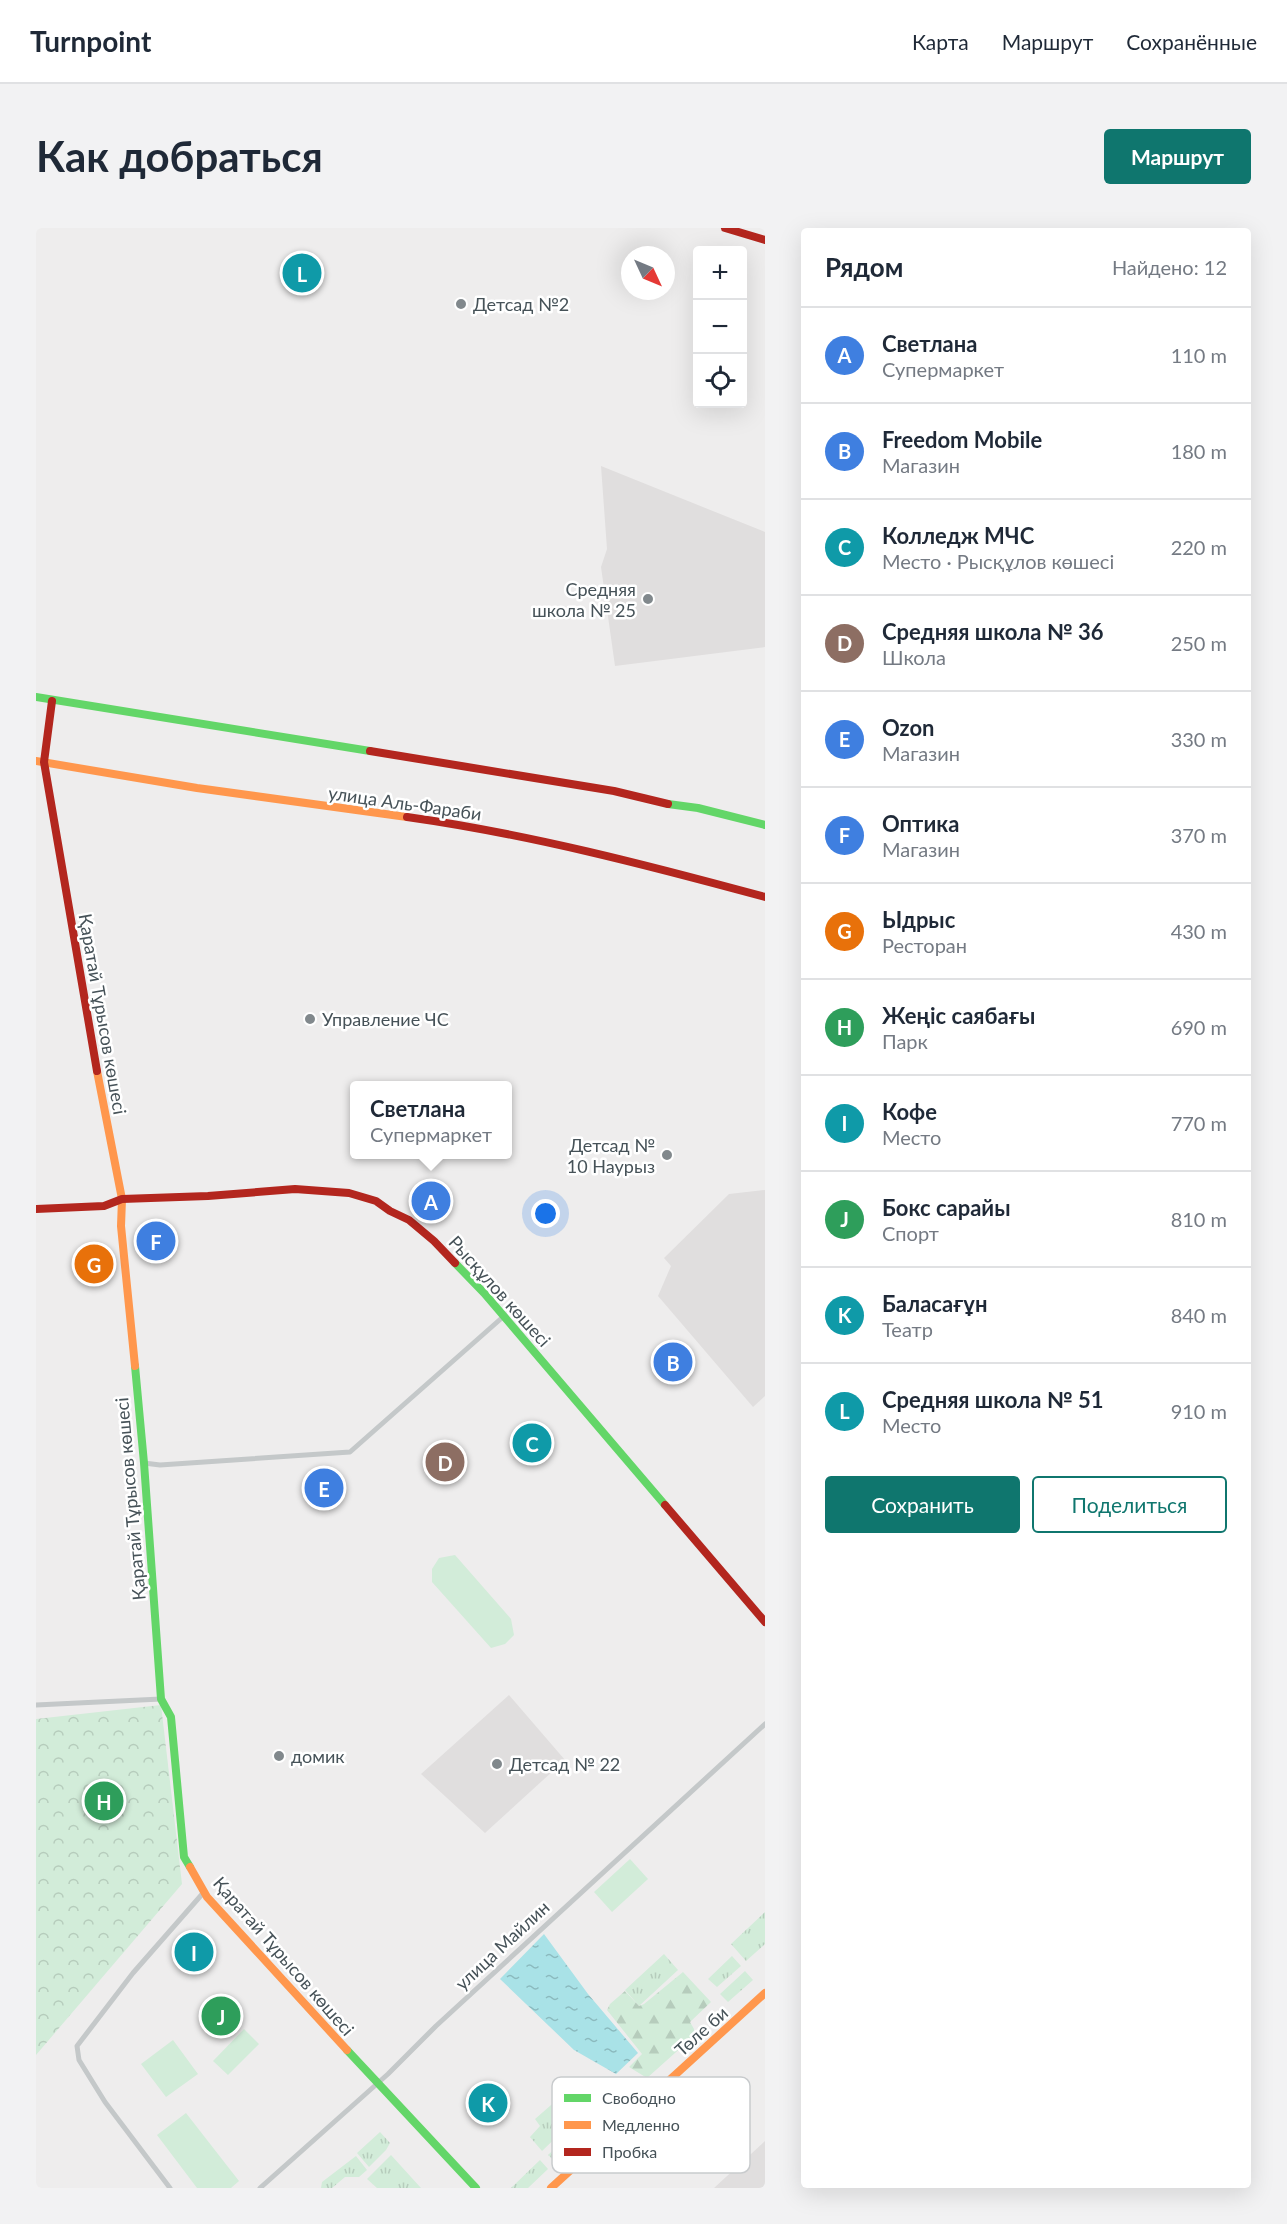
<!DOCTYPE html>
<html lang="ru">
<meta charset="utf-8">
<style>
:root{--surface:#fff;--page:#f2f2f3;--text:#1f2937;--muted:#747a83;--line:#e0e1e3;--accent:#0f766e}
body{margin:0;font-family:Lato,sans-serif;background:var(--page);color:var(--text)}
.controls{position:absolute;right:18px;top:18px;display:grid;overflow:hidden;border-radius:6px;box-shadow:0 6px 24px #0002}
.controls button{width:54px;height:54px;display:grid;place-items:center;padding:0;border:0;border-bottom:2px solid var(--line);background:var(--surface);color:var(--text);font:30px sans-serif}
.compass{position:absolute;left:585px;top:18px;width:54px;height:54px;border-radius:50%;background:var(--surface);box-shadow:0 6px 24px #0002;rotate:134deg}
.you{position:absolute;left:510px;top:986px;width:21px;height:21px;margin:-15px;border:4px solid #fff;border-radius:50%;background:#1a73e8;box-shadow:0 0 0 9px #1a73e833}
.badge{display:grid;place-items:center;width:39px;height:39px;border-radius:50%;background:var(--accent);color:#fff;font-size:20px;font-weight:700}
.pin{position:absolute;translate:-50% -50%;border:3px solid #fff;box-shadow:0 2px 6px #0006}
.popup{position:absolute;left:314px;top:853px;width:162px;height:78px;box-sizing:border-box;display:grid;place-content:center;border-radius:6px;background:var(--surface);filter:drop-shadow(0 2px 4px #0005);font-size:20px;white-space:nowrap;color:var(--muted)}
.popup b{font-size:22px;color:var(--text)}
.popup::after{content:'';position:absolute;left:50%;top:100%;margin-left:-12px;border:12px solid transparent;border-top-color:var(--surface)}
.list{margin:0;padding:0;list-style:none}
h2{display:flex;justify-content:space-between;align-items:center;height:78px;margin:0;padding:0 24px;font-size:26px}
h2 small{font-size:20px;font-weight:400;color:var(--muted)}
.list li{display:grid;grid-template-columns:39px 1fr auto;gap:18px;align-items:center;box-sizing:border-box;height:96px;padding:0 24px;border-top:2px solid var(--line)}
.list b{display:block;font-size:22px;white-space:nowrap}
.list p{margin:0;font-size:20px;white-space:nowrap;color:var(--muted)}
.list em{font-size:20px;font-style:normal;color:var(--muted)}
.actions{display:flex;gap:12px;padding:18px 24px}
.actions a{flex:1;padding:14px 0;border:2px solid var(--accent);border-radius:6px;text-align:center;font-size:21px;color:var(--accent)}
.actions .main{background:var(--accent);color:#fff}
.icon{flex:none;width:33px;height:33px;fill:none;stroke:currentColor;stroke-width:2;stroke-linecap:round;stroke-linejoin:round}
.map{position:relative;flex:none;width:729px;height:1960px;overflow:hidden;border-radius:6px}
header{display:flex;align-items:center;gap:36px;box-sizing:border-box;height:84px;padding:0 30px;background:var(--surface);border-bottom:2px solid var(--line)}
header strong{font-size:28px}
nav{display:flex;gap:33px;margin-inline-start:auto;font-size:21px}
.intro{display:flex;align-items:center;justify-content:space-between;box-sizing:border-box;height:144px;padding:0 36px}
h1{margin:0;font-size:42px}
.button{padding:15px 27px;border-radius:6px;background:var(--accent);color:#fff;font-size:21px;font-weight:700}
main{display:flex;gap:36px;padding:0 36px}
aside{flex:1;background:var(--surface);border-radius:6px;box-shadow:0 6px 24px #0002}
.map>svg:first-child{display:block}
.education{fill:#e0dede}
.grass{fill:url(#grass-tufts)}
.forest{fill:url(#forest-firs)}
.park{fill:url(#park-crowns)}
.pitch{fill:#d2ecd9}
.water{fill:url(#water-ripples)}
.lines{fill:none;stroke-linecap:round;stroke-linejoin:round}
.street{stroke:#c4c8c9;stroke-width:5}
.fast{stroke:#63d668;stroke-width:8}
.slow{stroke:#ff974d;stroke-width:8}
.jam{stroke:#b3261e;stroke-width:8}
.poi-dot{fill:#81888c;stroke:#fff;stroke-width:2}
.labels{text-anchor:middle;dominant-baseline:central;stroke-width:5;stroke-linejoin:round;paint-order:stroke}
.poi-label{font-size:18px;fill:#465258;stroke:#fff;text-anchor:start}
.street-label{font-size:18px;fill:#465258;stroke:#fff}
.key{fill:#fff;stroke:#c8cbcd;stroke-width:1.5}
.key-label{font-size:16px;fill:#465258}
</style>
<header>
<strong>Turnpoint</strong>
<nav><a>Карта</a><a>Маршрут</a><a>Сохранённые</a></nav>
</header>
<div class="intro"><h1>Как добраться</h1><a class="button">Маршрут</a></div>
<main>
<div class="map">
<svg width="729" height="1960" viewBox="0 0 729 1960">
<defs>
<pattern id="grass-tufts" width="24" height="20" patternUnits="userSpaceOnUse" patternTransform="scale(1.5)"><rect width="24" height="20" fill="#d2ecd9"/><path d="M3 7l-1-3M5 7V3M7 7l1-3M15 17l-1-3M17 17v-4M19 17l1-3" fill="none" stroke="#b6ccbc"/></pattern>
<pattern id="forest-firs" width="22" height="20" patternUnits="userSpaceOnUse" patternTransform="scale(1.5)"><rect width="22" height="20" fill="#d2ecd9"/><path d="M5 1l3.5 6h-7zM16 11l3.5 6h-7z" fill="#b6ccbc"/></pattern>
<pattern id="park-crowns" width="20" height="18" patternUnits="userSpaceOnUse" patternTransform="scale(1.5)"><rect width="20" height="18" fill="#d2ecd9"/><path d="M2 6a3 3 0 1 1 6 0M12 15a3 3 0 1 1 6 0" fill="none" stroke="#b6ccbc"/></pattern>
<pattern id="water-ripples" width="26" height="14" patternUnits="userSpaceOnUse" patternTransform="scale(1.5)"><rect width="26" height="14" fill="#a9e2e7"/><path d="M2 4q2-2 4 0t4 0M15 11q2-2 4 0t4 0" fill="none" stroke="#8bbabe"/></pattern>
</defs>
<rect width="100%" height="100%" fill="#eeeded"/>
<!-- education -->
<path class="education" d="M565,238L729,304V419L579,438L565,339L571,321Z
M729,962V1168L717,1179L622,1068L635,1038L628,1030L693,966Z
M473,1467L529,1532L449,1605L385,1546Z
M729,1913V1960H678Z"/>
<!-- grass -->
<path class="grass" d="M729,1684V1716L710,1733L695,1716Z
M628,1726L642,1742L603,1778L589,1762Z
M696,1728L705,1738L681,1759L672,1751Z
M709,1743L717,1752L692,1774L684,1766Z
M587,1856L603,1860L545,1913L543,1897Z
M530,1864L534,1896L506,1923L494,1909L504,1898L499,1891Z
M344,1904L354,1915L350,1922L333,1939L321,1925Z
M533,1907L537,1921L521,1935L512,1927Z
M355,1927L385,1960H341L331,1951Z
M320,1928L331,1942L323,1949H309L296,1960H285L286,1954Z
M504,1932L512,1941L492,1960H475Z"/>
<!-- forest -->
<path class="forest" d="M647,1744L675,1774L654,1794L658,1801V1808L611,1850L593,1839L606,1826L571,1782L574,1776L589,1763L603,1778L608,1776Z"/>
<!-- park -->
<path class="park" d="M125,1477L146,1656L0,1827V1491Z"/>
<!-- pitch -->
<path class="pitch" d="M419,1327L475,1391L478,1407L469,1416L455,1420L396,1354V1341L403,1330Z
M594,1631L612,1651L576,1684L558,1664Z
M208,1801L223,1816L192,1847L177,1833Z
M137,1812L162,1846L130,1869L105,1836Z
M150,1885L203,1953L195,1960H161L121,1907Z"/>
<!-- water -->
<path class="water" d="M508,1706L552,1766L602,1825L580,1846L538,1822L464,1751Z"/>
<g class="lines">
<!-- street -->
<path class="street" d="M108,1235L124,1237L314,1224L468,1088
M0,1477L125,1471
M134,1960L69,1874L43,1832L41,1818L97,1745L168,1664
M224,1960L352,1846L400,1798L729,1496"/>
<!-- fast -->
<path class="fast" d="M0,469L334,523
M632,576L662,580L729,597
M419,1035L448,1065L629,1277
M99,1138L108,1235L125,1471L135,1489L148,1629L154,1639
M311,1822L440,1960"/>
<!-- slow -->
<path class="slow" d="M0,533L161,560L371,589
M61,843L86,971L85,998L99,1138
M154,1639L171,1669L311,1822
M515,1960L729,1765"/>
<!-- jam -->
<path class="jam" d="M689,0L729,12
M16,473L8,534L61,843
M334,523L578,563L632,576
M371,589C492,606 611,637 729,669
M0,981L68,978L86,971L172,968L259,961L313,965L340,973L354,983L373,992L398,1013L419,1035
M629,1277L729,1394"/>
</g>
<!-- markers -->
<g class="poi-dot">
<circle cx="425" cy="76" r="6"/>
<circle cx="612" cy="371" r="6"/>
<circle cx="274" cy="791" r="6"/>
<circle cx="631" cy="927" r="6"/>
<circle cx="243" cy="1528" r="6"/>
<circle cx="461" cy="1536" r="6"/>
</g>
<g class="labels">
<!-- poi labels -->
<g class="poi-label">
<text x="437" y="76">Детсад №2</text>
<text x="600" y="361" text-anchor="end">Средняя<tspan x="600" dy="21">школа № 25</tspan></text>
<text x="286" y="791">Управление ЧС</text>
<text x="619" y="917" text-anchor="end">Детсад №<tspan x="619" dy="21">10 Наурыз</tspan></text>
<text x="255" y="1528">домик</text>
<text x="473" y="1536">Детсад № 22</text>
</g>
<!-- street labels -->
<g class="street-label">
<text transform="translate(369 575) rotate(8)">улица Аль-Фараби</text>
<text transform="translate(67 786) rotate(80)">Қаратай Тұрысов көшесі</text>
<text transform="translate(464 1063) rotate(48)">Рысқұлов көшесі</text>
<text transform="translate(94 1271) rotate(-95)">Қаратай Тұрысов көшесі</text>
<text transform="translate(466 1717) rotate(-43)">улица Майлин</text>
<text transform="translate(248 1728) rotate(49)">Қаратай Тұрысов көшесі</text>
<text transform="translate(665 1803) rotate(-42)">Төле би</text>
</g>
</g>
<!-- legend -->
<rect x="516" y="1849" width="198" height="96" rx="9" class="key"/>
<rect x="528" y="1866" width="27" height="8" fill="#63d668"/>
<rect x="528" y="1893" width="27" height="8" fill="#ff974d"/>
<rect x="528" y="1920" width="27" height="8" fill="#b3261e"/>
<g class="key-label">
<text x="566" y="1876">Свободно</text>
<text x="566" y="1903">Медленно</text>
<text x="566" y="1930">Пробка</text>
</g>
</svg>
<div class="controls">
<button>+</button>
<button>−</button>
<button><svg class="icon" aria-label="locate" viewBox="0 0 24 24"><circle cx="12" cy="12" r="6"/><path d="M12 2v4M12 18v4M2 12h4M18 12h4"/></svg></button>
</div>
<svg class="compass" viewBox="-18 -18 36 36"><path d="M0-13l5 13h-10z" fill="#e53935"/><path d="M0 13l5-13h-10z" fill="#747a83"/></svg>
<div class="you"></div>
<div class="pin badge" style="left:395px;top:973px;background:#3f7fe0">A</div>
<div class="popup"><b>Светлана</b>Супермаркет</div>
<div class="pin badge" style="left:637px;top:1134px;background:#3f7fe0">B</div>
<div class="pin badge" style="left:496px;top:1215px;background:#0f9aa8">C</div>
<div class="pin badge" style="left:409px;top:1234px;background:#8d6e63">D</div>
<div class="pin badge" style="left:288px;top:1260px;background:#3f7fe0">E</div>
<div class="pin badge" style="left:120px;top:1013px;background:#3f7fe0">F</div>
<div class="pin badge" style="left:58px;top:1036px;background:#e8710a">G</div>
<div class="pin badge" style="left:68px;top:1573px;background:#2e9e5b">H</div>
<div class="pin badge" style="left:158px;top:1724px;background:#0f9aa8">I</div>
<div class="pin badge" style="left:185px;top:1788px;background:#2e9e5b">J</div>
<div class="pin badge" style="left:452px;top:1875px;background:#0f9aa8">K</div>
<div class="pin badge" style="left:266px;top:45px;background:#0f9aa8">L</div>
</div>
<aside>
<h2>Рядом<small>Найдено: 12</small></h2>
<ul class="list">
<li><span class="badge" style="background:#3f7fe0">A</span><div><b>Светлана</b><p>Супермаркет</p></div><em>110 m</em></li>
<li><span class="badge" style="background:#3f7fe0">B</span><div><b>Freedom Mobile</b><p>Магазин</p></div><em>180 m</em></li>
<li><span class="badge" style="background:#0f9aa8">C</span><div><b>Колледж МЧС</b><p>Место · Рысқұлов көшесі</p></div><em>220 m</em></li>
<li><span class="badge" style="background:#8d6e63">D</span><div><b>Средняя школа № 36</b><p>Школа</p></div><em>250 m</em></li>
<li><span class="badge" style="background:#3f7fe0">E</span><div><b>Ozon</b><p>Магазин</p></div><em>330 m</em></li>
<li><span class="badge" style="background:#3f7fe0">F</span><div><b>Оптика</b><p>Магазин</p></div><em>370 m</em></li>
<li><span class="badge" style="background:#e8710a">G</span><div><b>Ыдрыс</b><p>Ресторан</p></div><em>430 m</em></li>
<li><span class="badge" style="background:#2e9e5b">H</span><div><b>Жеңіс саябағы</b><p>Парк</p></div><em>690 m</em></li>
<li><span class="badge" style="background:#0f9aa8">I</span><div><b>Кофе</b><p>Место</p></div><em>770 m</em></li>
<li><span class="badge" style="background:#2e9e5b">J</span><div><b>Бокс сарайы</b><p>Спорт</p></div><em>810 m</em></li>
<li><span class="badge" style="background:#0f9aa8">K</span><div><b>Баласағұн</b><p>Театр</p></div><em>840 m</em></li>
<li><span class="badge" style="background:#0f9aa8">L</span><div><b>Средняя школа № 51</b><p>Место</p></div><em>910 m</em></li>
</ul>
<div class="actions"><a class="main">Сохранить</a><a>Поделиться</a></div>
</aside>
</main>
